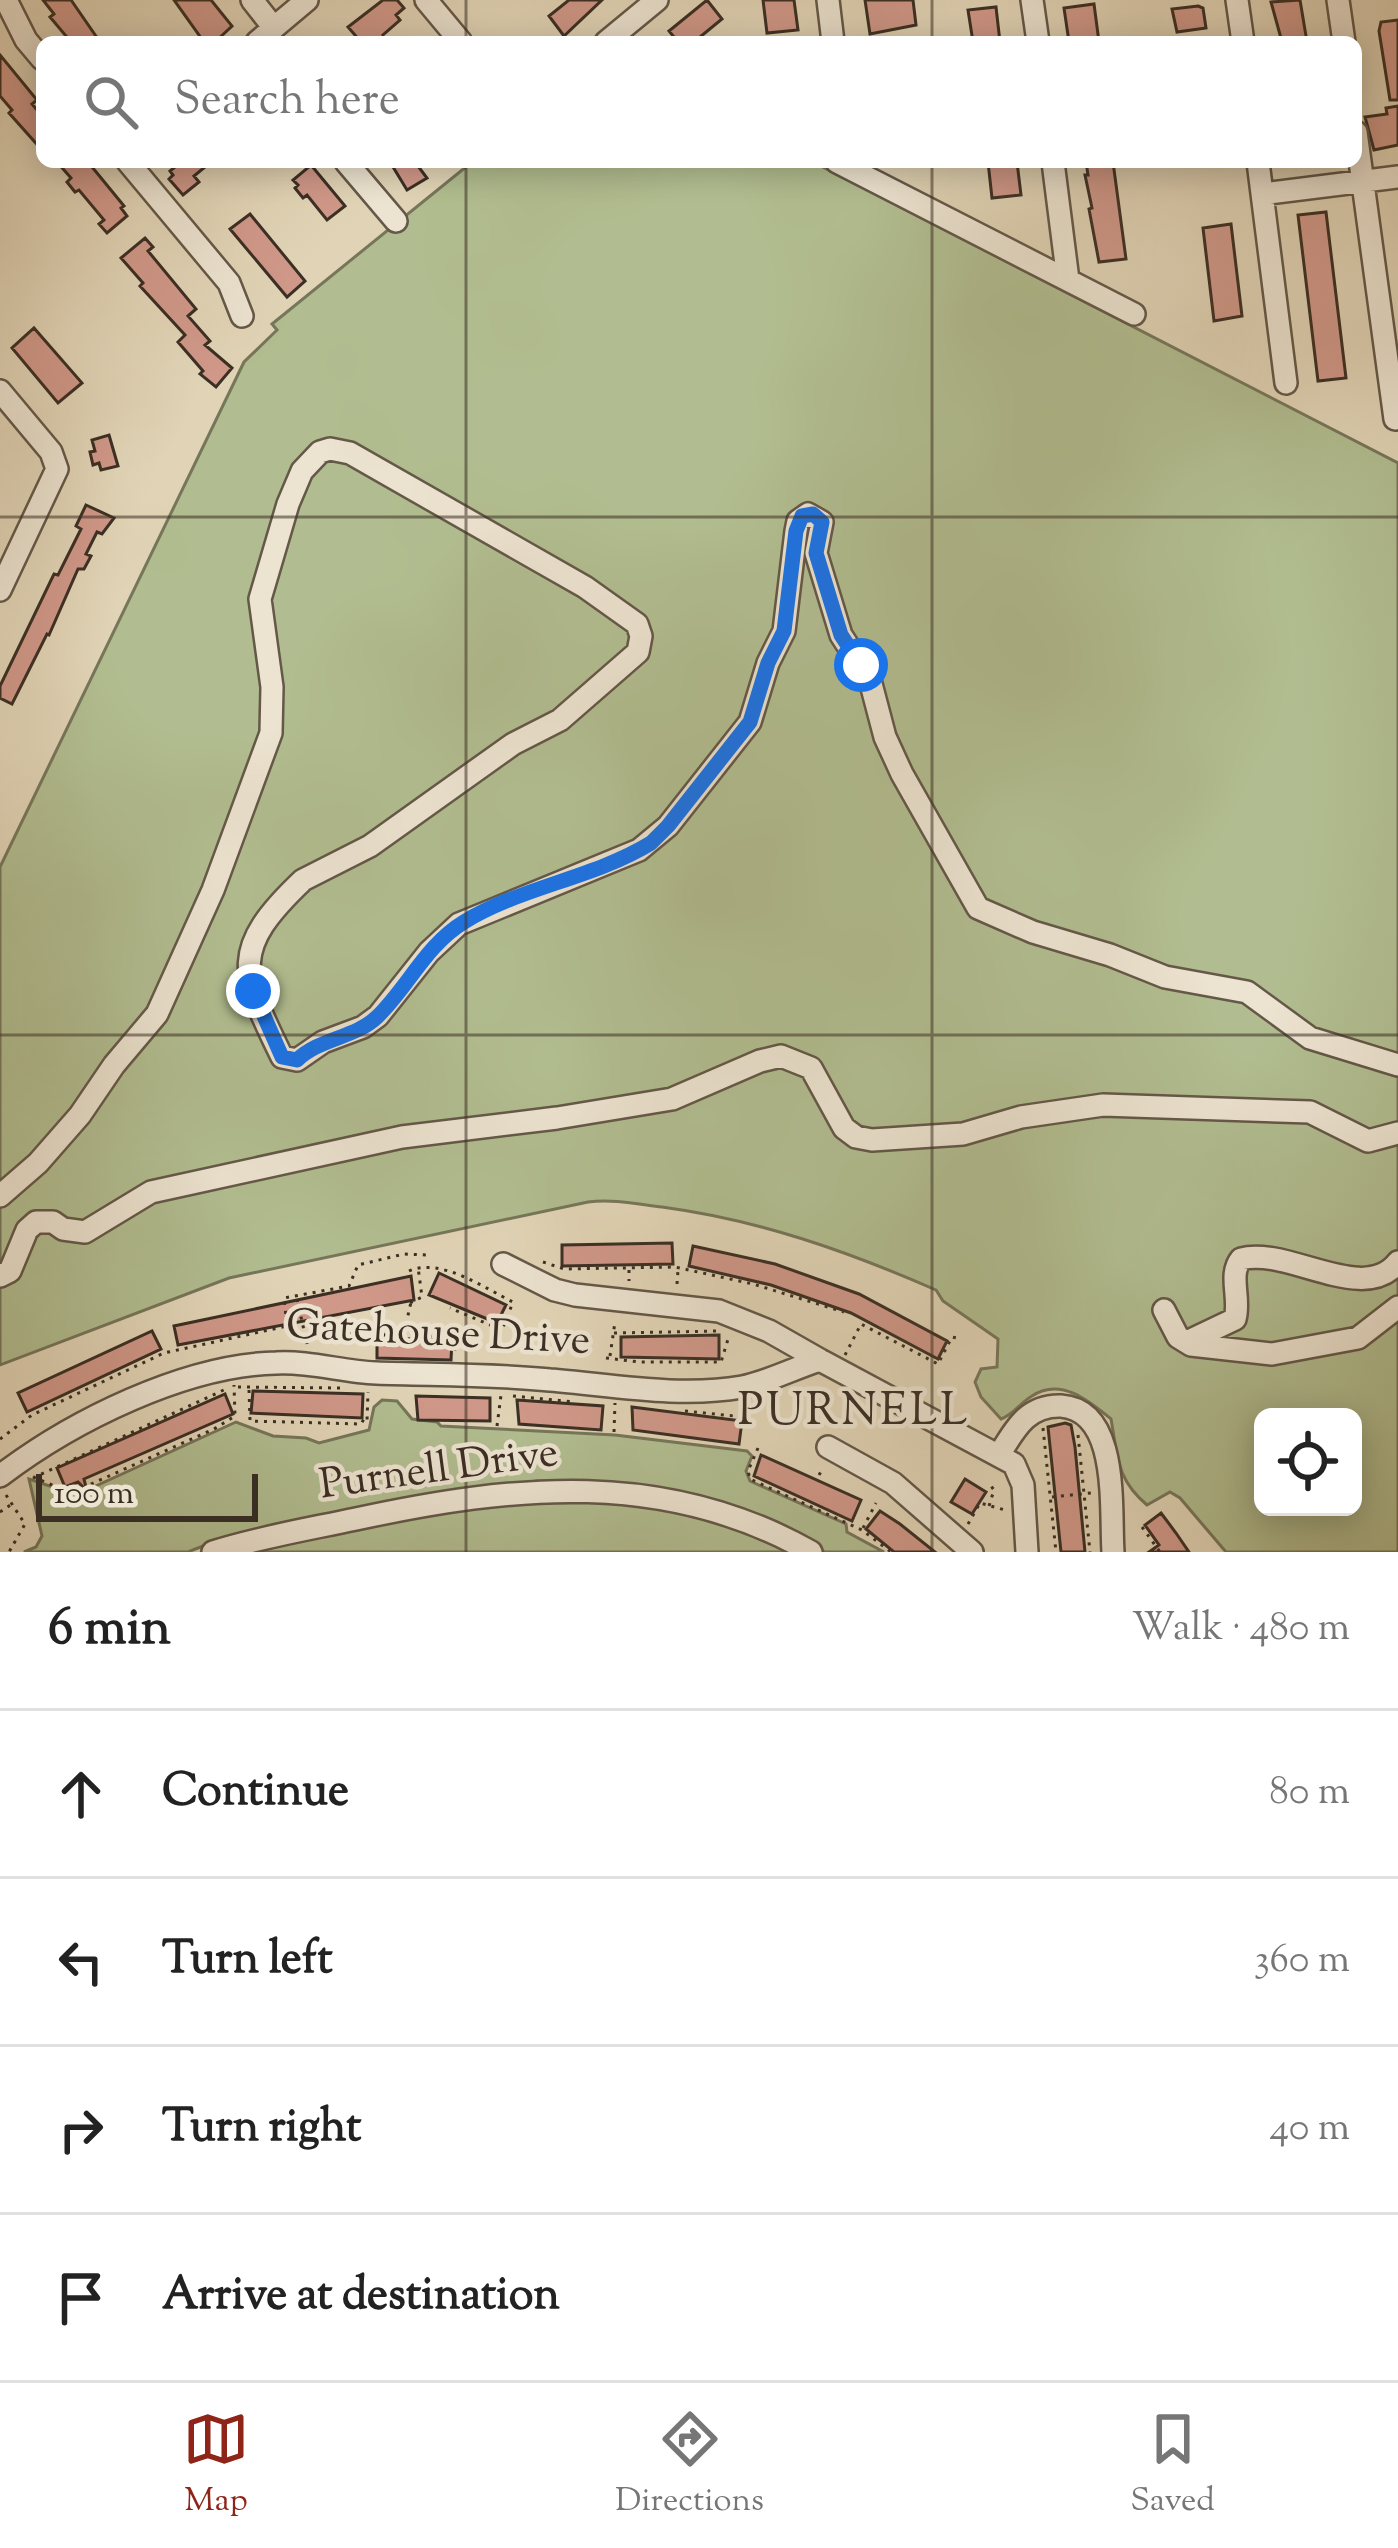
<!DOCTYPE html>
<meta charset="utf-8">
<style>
:root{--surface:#fff;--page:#f6f6f6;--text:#222;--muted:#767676;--line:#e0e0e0;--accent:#8f2418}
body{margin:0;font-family:"Sorts Mill Goudy",serif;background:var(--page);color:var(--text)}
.controls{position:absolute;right:36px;bottom:36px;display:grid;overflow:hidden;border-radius:18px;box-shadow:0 6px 30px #0003}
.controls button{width:108px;height:108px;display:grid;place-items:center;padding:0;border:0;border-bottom:3px solid var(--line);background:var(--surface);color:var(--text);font:60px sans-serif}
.scale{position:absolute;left:36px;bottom:30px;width:222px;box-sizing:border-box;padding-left:12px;border:6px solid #3b2f24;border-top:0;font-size:33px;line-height:42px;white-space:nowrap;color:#3b2f24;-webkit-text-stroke:9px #ece3d0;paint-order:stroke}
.stop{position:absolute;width:36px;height:36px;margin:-27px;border:9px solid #1a73e8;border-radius:50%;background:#fff}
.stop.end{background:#1a73e8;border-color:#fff;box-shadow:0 3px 12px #0008}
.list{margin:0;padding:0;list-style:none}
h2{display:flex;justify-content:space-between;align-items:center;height:156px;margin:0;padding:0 48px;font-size:51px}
h2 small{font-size:39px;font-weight:400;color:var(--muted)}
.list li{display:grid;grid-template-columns:78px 1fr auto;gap:36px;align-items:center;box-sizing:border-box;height:168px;padding:0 48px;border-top:3px solid var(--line)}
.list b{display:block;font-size:45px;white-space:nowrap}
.list em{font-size:39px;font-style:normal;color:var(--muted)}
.icon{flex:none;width:66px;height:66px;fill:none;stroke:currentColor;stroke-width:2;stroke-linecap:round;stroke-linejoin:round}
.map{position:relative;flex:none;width:1398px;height:1552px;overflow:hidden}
.search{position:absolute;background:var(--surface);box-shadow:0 6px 30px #0003;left:36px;right:36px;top:36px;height:132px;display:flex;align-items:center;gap:30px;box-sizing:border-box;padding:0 42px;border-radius:18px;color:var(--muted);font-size:45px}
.sheet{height:828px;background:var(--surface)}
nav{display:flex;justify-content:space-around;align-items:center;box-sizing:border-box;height:168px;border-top:3px solid var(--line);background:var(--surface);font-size:33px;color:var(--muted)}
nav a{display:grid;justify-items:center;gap:6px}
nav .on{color:var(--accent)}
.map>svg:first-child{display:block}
.green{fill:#b1bd90;stroke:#76765a;stroke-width:3;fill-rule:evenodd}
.building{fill:#d09889;stroke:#3b2f24;stroke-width:3}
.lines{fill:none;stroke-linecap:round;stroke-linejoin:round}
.minor-casing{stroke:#645848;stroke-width:26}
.path{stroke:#3b2f24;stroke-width:3;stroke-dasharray:3 6;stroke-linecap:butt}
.minor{stroke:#ece3d0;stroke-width:21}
.route{stroke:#1a73e8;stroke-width:15}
.grid{fill:none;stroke:#3b2f24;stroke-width:3;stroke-opacity:0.55}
.labels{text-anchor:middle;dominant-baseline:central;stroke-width:9;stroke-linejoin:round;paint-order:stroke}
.street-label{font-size:42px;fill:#3b2f24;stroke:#ece3d0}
.neighbourhood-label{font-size:45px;letter-spacing:3px;fill:#3b2f24;stroke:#ece3d0}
</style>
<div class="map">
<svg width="1398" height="1552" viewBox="0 0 1398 1552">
<rect width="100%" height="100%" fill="#e1d4b6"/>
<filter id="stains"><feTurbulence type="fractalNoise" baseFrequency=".00167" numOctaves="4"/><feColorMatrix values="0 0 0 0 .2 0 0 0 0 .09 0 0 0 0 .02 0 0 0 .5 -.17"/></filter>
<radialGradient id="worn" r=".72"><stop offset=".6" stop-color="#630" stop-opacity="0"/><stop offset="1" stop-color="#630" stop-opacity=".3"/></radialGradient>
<!-- green -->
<path class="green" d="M472,162H813L1398,463V1552H1226L1180,1498L1170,1492L1147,1505C1116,1479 1118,1457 1111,1419C1089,1401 1061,1377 1032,1396C1020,1403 1014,1414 1001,1419L981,1397L975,1382L981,1369L997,1367L998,1339L943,1301L936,1290C847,1251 759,1220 662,1207C637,1204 613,1199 588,1202L229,1278L0,1365V867L244,362L277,330L272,324ZM1263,1417H1353V1507H1263Z
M382,1400L397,1401L412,1419L437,1422L441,1426L615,1435L747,1451L752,1456L746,1471L750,1481L846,1524L847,1532L884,1552H825L779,1527L599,1483L537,1481L423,1496L208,1544L188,1552H24L36,1547L42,1536L29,1479L76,1495L236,1422L273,1436L306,1438L319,1443L369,1430L374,1407Z
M596,1495L702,1513L799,1552H232L448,1506Z"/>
<!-- building -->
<path class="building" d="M43,0H71L100,42H71L50,17L54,14Z
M174,0H211L232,26L215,42H204Z
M383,0H397L404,8L396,15L400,20L383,35L389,42H361L348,27Z
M569,0H602L564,36L549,16Z
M707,0L722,19L694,42H678L669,31Z
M763,0H794L798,30L767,33Z
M865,0H913L916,25L870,34Z
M1300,0L1307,42H1282L1271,2Z
M1094,4L1099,42H1069L1064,8Z
M1198,6L1203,8L1206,28L1177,32L1172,9Z
M996,7L1000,42H973L968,10Z
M1398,20V100H1390L1379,31L1381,22Z
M0,55L37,100L32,104L42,116V150L9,113L12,110L0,96Z
M1398,106V145L1374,150L1365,117L1387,114L1386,108Z
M57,162H88L124,206L121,208L127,216L107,233L99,224L104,220L79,190L75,192L67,182L71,178Z
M181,162H211L194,176L199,182L183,195L169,179L173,175L170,171Z
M390,162H415L427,178L407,190Z
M988,162H1017L1021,195L992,198Z
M1086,162H1113L1126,259L1099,262L1089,209L1092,208L1085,175H1088Z
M311,165L345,206L327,220L307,195L303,198L295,188L298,185L293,180Z
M1326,212L1346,378L1318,381L1298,215Z
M250,214L305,281L287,297L230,229Z
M1231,224L1242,316L1214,321L1203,228Z
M145,238L153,247L148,251L196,309L188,316L210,341L205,345L232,368L216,387L200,374L203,371L178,342L185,335L140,286L143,283L121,258Z
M34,328L82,383L58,403L12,348Z
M109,435L118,466L101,470L99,463L93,465L90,452L95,451L92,440Z
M86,505L114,518L102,534L97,532L86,554L91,556L84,569H78L49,635L47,634L12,704L0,698V686L54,574L58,575L81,529L76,526Z
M672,1243L673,1264L562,1266V1245Z
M693,1246L775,1264L859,1294L947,1341L938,1359L851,1313L771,1285L689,1266Z
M439,1273L506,1305L497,1323L429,1295Z
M411,1276L414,1300L178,1345L174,1326Z
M152,1331L161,1349L27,1412L18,1393Z
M719,1335V1359L621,1357V1337Z
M377,1338L452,1340L451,1360L377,1358Z
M253,1391L363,1394L362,1418L251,1413Z
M225,1394L233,1414L84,1479L87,1491L78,1482L65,1487L57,1468Z
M416,1396L490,1398V1421L418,1420Z
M517,1400L603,1406L601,1430L519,1424Z
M632,1407L742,1421L739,1444L633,1430Z
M1065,1423L1071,1425L1075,1447L1085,1552H1061L1048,1427Z
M761,1455L861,1500L852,1521L754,1476Z
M965,1479L986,1492L972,1514L951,1502Z
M880,1511L900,1524L935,1552H894L866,1529Z
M1161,1513L1176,1533L1189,1552H1149L1159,1545L1145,1525Z"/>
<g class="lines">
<defs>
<path id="minor" d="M6,0L26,40L42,59
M252,0L274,28
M426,0L461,42
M828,0L833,42
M1032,0L1038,42
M1237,0L1243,42
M1338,0L1344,42
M257,42L307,0
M606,42L657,0
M1356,132L1395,419
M128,162L229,283L242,316
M346,162L396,221
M837,162L1134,314
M1053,162L1068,280
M1258,162L1286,383
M1262,194L1398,177
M0,391L51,452L57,469L0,590
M0,1196L38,1163L80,1115L114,1065L157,1014L213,890L271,733L272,687L260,599L288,504L302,471L320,452L330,449L350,453L585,587L637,624L641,636L638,652L560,720L513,744L370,846L303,880C229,950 241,973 282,1057L297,1060L323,1042L363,1027L378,1016L429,952L459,924L639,850L668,826L750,722L768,663L784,631L796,531L798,521L808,514L822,522L816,553L841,635L870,680L885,737L902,774L978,908L1033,932L1110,955L1165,977L1247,992L1310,1038L1398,1065
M503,1264L555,1290L575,1295L719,1311L769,1331L820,1360
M0,1276L10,1271L27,1230L36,1222H53L63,1229L85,1232L151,1192L402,1137L557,1118L672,1099L760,1061L781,1056L811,1068L844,1128L856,1137L872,1140L963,1134L1021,1117L1103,1105L1310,1112L1368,1141L1398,1133
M1164,1310L1178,1337L1191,1345L1272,1354L1358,1338L1398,1307
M1191,1345L1193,1339L1235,1319C1241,1299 1228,1275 1241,1259C1287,1246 1364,1306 1398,1262
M828,1447L893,1483L972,1552
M999,1455C1015,1429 1027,1405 1061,1406C1120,1410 1110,1509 1113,1552
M0,1476C72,1421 185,1365 276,1363C310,1361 343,1372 376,1373C435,1375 492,1374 550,1380C612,1385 680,1398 742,1387C768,1382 794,1368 820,1360L1014,1464L1023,1485L1027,1552
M213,1552C260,1537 309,1529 356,1519C514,1485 665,1469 811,1552"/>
</defs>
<!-- minor casing -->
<use href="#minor" class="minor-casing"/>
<!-- path -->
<path class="path" d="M543,1262L564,1269L675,1267L753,1284L844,1312
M629,1270V1281
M409,1271C441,1257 484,1288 513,1302L502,1330L450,1308
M677,1284L678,1270
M297,1299L307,1344
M410,1303L422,1297L418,1267
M307,1320L326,1333L454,1337L455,1354
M404,1333L411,1302
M614,1333L719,1331
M845,1355L861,1324L938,1364L952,1337L957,1338
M610,1356L615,1322
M606,1358L639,1362H721L729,1336
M238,1387L342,1388
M249,1390L250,1421L361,1424L364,1419L367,1421L368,1392
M513,1396L575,1402
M685,1411L734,1416
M497,1426L501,1395
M1043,1428L1056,1552
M614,1432L615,1403
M1078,1435L1090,1552
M0,1439L32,1415L164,1353L287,1326L284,1298L349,1286L358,1265L404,1254L426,1255
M758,1448L748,1471L750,1479L862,1530L891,1552
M819,1475L823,1468
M33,1477L71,1493L214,1429L235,1416L234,1385
M33,1478L228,1388
M6,1495L25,1524L9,1552
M1052,1497L1091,1493
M989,1506L994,1490L991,1486
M0,1512L12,1504
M968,1524L980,1503L1005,1510
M1142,1527L1160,1552
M863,1528L876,1503"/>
<!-- minor -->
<use href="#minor" class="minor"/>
</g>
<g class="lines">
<!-- route -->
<path class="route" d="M253,991L282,1057L297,1060C320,1038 355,1038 377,1017C408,987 426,945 464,922C521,887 594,878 651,843L668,826L750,722L768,663L784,631L796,531L802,516L813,514L822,522L816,553L841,635L861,665"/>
</g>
<!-- grid -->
<path class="grid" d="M466,0V42M932,0V42M466,162V1552M932,162V1552M0,517H1398M0,1035H1398"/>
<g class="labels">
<!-- street labels -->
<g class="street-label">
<text transform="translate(438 1335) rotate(3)">Gatehouse Drive</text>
<text transform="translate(439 1471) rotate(-8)">Purnell Drive</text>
</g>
<!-- neighbourhood labels -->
<g class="neighbourhood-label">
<text x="854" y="1413">PURNELL</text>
</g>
</g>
<rect width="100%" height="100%" filter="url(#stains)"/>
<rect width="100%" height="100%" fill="url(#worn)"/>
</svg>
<div class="controls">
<button><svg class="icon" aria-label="locate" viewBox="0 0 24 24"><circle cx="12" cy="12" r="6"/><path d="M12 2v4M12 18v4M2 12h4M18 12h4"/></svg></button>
</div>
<div class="scale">100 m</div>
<div class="stop" style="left:861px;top:665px"></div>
<div class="stop end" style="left:253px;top:991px"></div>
<div class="search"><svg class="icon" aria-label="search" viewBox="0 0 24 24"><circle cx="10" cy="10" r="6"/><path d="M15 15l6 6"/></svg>Search here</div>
</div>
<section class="sheet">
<h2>6 min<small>Walk · 480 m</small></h2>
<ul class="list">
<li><svg class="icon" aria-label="ahead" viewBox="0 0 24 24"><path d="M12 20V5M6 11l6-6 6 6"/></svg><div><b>Continue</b></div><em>80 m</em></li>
<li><svg class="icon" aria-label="left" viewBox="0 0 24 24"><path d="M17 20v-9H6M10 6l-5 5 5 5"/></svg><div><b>Turn left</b></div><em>360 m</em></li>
<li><svg class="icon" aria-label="right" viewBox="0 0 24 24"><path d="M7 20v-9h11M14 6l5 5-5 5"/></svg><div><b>Turn right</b></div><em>40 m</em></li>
<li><svg class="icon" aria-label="arrive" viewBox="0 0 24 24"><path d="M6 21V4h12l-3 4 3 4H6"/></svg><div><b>Arrive at destination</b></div></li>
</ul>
</section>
<nav>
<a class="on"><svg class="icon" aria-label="map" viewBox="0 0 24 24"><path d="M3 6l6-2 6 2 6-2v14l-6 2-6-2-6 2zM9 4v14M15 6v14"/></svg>Map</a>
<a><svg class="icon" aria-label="directions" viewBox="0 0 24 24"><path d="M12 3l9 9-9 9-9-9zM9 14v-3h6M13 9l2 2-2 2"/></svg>Directions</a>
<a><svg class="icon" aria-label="saved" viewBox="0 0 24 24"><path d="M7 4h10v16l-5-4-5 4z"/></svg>Saved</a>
</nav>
